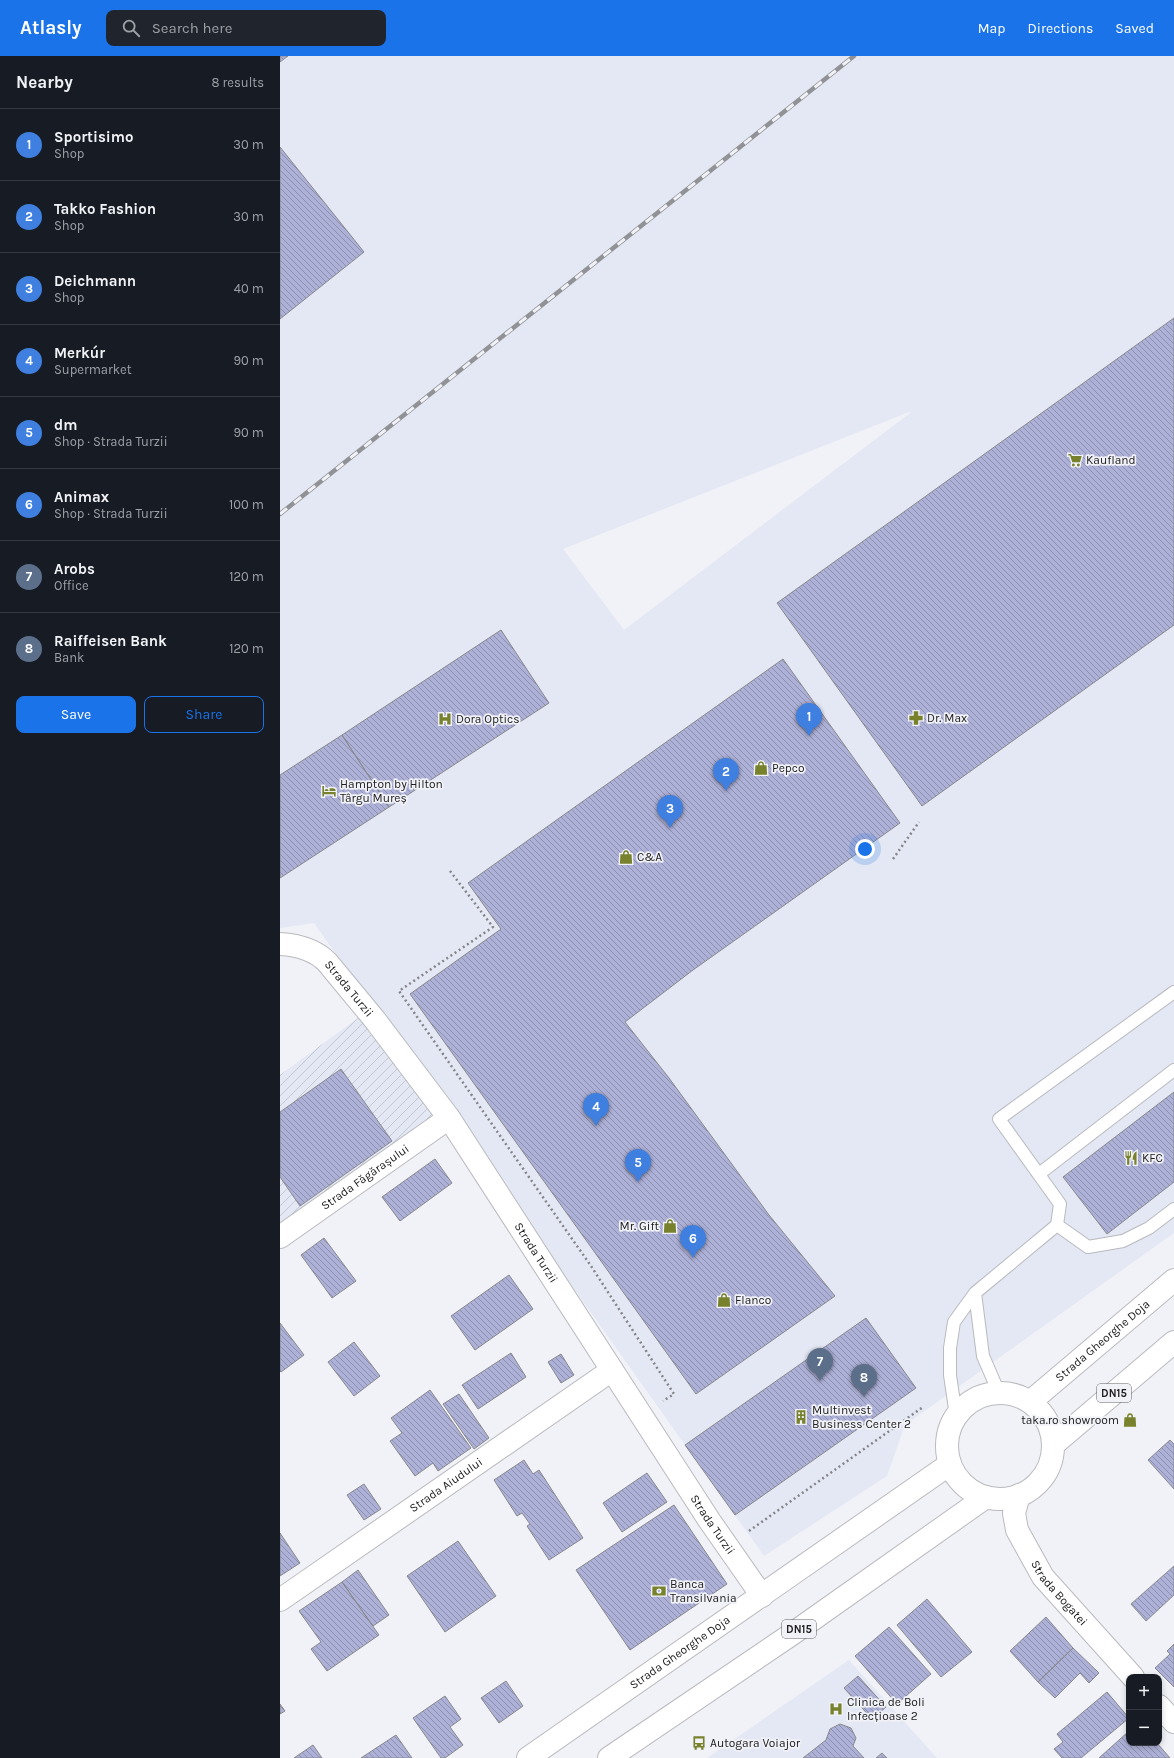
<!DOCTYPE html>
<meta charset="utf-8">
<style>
:root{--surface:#171b24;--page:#20242c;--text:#f1f3f6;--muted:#9ea1a6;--line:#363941;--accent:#1a73e8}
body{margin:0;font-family:Karla,sans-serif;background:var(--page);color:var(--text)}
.controls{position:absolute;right:12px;bottom:12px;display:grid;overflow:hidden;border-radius:8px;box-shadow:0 2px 6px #0003}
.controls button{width:36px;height:36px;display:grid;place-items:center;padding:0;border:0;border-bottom:1px solid var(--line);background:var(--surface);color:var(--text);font:20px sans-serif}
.you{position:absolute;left:585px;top:793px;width:14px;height:14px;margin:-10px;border:3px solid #fff;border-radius:50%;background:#1a73e8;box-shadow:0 0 0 6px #1a73e833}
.badge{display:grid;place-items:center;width:26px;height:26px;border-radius:50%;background:var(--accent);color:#fff;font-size:13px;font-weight:700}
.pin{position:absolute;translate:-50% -33px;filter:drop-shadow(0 1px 2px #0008)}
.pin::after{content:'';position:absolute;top:21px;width:14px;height:12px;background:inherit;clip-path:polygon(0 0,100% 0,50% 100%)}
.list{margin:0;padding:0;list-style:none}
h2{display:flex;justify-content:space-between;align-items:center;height:52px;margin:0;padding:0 16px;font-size:17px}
h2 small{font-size:13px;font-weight:400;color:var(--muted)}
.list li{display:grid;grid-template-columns:26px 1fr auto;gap:12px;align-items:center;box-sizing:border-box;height:72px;padding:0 16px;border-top:1px solid var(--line)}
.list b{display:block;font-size:15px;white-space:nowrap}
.list p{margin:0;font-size:13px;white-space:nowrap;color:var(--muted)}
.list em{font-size:13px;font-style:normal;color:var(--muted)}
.actions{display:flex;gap:8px;padding:12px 16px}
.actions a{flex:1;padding:9px 0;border:1px solid var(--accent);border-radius:8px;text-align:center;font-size:14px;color:var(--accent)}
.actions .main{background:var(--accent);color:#fff}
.icon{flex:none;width:22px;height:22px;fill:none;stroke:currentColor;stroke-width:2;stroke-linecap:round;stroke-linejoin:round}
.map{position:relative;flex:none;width:894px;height:1702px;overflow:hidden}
header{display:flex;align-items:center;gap:24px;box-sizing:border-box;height:56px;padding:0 20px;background:var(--accent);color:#fff}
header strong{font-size:19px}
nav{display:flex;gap:22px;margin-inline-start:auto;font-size:14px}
.search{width:280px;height:36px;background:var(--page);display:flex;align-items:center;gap:10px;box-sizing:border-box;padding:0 14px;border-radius:8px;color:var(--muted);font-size:15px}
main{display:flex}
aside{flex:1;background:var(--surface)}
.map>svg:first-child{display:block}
.built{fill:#e4e8f4;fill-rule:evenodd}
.industrial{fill:url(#industrial-furrows)}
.building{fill:url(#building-back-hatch);stroke:#88888c}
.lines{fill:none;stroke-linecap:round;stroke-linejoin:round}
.lane-casing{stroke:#b8babe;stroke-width:14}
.street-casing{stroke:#b8babe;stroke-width:24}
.primary-casing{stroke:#b8babe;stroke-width:24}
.path{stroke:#858589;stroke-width:2.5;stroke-dasharray:2 3;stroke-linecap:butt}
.lane{stroke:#fff;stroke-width:12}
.street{stroke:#fff;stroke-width:22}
.primary{stroke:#fff;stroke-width:22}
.rail-casing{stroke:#919295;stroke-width:4.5}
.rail{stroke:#f1f2f7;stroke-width:3;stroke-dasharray:9;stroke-linecap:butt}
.labels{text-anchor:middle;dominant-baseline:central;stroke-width:3.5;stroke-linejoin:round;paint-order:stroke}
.shield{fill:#f1f2f7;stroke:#5f5f62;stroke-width:1}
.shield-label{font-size:11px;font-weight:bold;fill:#202022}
.poi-label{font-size:12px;fill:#202022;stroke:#f1f2f7;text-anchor:start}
.street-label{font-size:12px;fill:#202022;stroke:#f1f2f7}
</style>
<header>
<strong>Atlasly</strong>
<div class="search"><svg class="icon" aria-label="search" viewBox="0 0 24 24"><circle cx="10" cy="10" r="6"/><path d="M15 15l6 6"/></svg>Search here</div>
<nav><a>Map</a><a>Directions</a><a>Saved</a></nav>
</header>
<main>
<aside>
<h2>Nearby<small>8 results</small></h2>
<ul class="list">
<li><span class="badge" style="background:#3f7fe0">1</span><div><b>Sportisimo</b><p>Shop</p></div><em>30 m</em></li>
<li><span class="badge" style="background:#3f7fe0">2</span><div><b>Takko Fashion</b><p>Shop</p></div><em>30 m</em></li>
<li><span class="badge" style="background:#3f7fe0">3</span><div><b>Deichmann</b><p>Shop</p></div><em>40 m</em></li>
<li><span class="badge" style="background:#3f7fe0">4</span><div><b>Merkúr</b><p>Supermarket</p></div><em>90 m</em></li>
<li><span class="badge" style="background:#3f7fe0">5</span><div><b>dm</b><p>Shop · Strada Turzii</p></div><em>90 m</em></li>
<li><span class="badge" style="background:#3f7fe0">6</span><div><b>Animax</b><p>Shop · Strada Turzii</p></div><em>100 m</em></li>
<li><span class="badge" style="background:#5c6f8a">7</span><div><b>Arobs</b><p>Office</p></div><em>120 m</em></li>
<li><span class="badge" style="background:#5c6f8a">8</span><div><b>Raiffeisen Bank</b><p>Bank</p></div><em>120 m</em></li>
</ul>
<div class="actions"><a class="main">Save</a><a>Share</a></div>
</aside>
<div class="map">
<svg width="894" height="1702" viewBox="0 0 894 1702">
<defs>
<pattern id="industrial-furrows" width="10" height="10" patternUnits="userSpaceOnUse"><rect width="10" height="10" fill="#e4e8f4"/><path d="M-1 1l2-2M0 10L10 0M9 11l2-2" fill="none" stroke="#c3c7d1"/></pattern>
<pattern id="building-back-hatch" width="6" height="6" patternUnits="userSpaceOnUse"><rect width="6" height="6" fill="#aeb1d7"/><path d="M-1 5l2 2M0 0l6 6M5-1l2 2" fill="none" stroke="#8d90ae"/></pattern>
</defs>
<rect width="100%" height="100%" fill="#f1f2f7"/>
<!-- built -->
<path class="built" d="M0,0H894V1177L625,1369L607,1420L484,1500L34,867L0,872ZM630,357L344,574L283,493L629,356Z
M569,1604L657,1702H427Z"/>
<!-- industrial -->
<path class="industrial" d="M93,951L166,1053L0,1169V1019Z"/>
<!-- building -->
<path class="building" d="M0,0H8L0,6Z
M0,91L84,196L0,263Z
M894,262V569L642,750L497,547Z
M221,574L269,647L109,751L62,679Z
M503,603L620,767L413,914L345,966L389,1022L489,1159L555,1240L416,1338L130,938L221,873L188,827Z
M62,679L109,751L0,822V719Z
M61,1013L112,1085L20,1150L0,1121V1056Z
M894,1036V1126L827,1178L783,1121Z
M155,1103L172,1127L120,1165L102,1141Z
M44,1182L76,1225L52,1242L21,1199Z
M229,1219L253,1253L195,1294L171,1260Z
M586,1262L636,1332L455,1459L405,1389Z
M0,1267L24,1299L1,1316L0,1315Z
M74,1286L100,1320L74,1340L48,1306Z
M231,1297L246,1321L198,1353L182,1329Z
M281,1298L294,1319L281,1327L268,1306Z
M150,1334L191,1392L158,1415L153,1407L135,1420L110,1385L122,1377L111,1362Z
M179,1338L209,1382L194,1393L163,1348Z
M890,1384L894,1388V1433L868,1404Z
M244,1404L253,1418L259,1414L303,1482L269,1504L247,1470L250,1468L242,1457L237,1460L214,1424Z
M367,1417L387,1446L342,1476L323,1447Z
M84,1428L101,1453L84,1464L67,1439Z
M394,1449L447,1528L350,1594L296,1514Z
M0,1477L20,1507L0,1520Z
M178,1485L216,1540L165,1576L127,1520Z
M894,1510V1539L866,1565L851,1548Z
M78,1514L109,1559L93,1570L62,1526Z
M62,1526L99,1579L47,1615L31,1593L41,1586L19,1555Z
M647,1543L692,1596L661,1621L617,1569Z
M766,1561L793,1592L758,1626L730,1595Z
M609,1571L651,1618L617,1648L575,1600Z
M894,1588V1631L875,1612L890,1598L887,1595Z
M793,1592L819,1617L809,1627L800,1617L775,1642L758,1626Z
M578,1620L606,1651L592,1663L564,1632Z
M226,1625L243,1650L219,1667L201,1642Z
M827,1636L849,1662L801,1702H782L774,1693L783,1686L777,1678Z
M165,1640L181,1663L170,1671L183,1689L165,1702H161L133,1662Z
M0,1648L5,1655L0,1658Z
M560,1668L571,1672L576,1682L573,1690L584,1702H523L546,1684L550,1673Z
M849,1675V1687H877L890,1702H819Z
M116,1679L132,1702H81Z
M33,1689L42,1702H14Z
M602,1697L607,1702H596Z"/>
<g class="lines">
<defs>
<path id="lane" d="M759,1118L894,1014
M777,1169L808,1191L843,1185L869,1172L894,1153
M695,1237L703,1300L719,1337
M676,1360L670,1319V1292L674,1266L695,1237L777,1169L780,1148L719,1063L894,936"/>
<g id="street">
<path id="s1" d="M0,888C18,889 34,893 47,906L95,964L169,1062L429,1464L482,1540"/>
<path id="s2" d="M0,1181L169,1062"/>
<path id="s3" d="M739,1439L734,1457L737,1474L763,1521L853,1621"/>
<path id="s4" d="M0,1544L332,1314"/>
<path d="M879,1650L894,1666"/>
</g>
<g id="primary">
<circle cx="720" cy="1390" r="53"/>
<path id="s5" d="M750,1346L894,1224"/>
<path d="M774,1388L894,1286"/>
<path id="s6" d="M248,1702L670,1408"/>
<path d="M329,1702L512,1578L706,1441"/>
</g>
</defs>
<!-- lane casing -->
<use href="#lane" class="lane-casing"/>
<!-- street casing -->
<use href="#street" class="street-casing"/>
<!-- primary casing -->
<use href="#primary" class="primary-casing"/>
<!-- path -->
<path class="path" d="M613,803L639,766
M170,815L213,871L119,935L311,1210L394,1338L383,1345
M469,1475L643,1351"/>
<!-- lane -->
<use href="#lane" class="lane"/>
<!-- street -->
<use href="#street" class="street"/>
<!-- primary -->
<use href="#primary" class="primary"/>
<defs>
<path id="rail" d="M0,458L574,0"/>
</defs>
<!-- rail casing -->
<use href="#rail" class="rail-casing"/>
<!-- rail -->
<use href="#rail" class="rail"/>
</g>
<!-- icons -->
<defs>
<symbol id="supermarket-bare" viewBox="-9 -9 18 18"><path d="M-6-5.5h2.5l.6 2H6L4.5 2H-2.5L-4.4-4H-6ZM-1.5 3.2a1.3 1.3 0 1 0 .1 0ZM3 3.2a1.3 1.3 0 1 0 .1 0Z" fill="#78812c" stroke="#f1f2f7" stroke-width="2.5" paint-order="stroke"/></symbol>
<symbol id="pharmacy-bare" viewBox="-9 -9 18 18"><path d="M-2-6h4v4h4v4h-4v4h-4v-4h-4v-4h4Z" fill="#78812c" stroke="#f1f2f7" stroke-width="2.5" paint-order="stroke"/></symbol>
<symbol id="hospital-bare" viewBox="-9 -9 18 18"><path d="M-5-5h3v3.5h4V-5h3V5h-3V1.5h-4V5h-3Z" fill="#78812c" stroke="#f1f2f7" stroke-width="2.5" paint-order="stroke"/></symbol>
<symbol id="shop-bare" viewBox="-9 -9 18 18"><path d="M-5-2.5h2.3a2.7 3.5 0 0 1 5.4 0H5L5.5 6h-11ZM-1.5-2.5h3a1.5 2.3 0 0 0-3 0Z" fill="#78812c" stroke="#f1f2f7" stroke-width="2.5" paint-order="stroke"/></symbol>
<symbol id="hotel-bare" viewBox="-9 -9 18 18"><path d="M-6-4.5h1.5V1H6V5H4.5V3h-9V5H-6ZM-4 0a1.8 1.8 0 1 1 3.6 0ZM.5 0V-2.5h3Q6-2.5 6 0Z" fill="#78812c" stroke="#f1f2f7" stroke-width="2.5" paint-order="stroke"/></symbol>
<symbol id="restaurant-bare" viewBox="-9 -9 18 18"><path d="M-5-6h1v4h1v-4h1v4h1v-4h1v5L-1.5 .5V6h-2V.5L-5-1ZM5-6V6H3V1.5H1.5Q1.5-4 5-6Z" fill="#78812c" stroke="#f1f2f7" stroke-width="2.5" paint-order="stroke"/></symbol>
<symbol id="building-bare" viewBox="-9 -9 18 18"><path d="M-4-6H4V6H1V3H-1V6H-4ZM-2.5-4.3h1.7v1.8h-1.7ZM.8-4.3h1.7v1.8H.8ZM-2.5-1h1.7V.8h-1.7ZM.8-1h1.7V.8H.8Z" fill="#78812c" stroke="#f1f2f7" stroke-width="2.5" paint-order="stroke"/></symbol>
<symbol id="bank-bare" viewBox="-9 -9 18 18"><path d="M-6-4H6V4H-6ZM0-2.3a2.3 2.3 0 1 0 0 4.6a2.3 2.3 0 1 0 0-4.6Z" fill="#78812c" stroke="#f1f2f7" stroke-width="2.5" paint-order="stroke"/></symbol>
<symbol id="bus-bare" viewBox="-9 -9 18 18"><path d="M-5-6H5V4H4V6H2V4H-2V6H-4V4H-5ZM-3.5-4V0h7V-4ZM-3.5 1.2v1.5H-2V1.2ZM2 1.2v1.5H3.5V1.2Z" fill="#78812c" stroke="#f1f2f7" stroke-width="2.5" paint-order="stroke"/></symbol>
</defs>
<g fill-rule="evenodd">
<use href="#supermarket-bare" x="785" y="394" width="20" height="20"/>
<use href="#pharmacy-bare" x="626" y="652" width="20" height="20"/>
<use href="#hospital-bare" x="155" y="653" width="20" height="20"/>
<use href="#shop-bare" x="471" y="702" width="20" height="20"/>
<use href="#hotel-bare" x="39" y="725" width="20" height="20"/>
<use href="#shop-bare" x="336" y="791" width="20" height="20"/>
<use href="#restaurant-bare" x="841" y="1092" width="20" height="20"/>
<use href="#shop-bare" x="380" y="1160" width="20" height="20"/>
<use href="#shop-bare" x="434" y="1234" width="20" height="20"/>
<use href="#building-bare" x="511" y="1351" width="20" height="20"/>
<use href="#shop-bare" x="840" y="1354" width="20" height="20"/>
<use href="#bank-bare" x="369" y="1525" width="20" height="20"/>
<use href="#hospital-bare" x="546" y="1643" width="20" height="20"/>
<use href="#bus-bare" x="409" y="1677" width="20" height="20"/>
</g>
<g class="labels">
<!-- shield labels -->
<g class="shield">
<rect x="817" y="1328" width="34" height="18" rx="3"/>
<rect x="502" y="1564" width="34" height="18" rx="3"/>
</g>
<g class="shield-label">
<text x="834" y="1337">DN15</text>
<text x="519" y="1573">DN15</text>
</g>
<!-- poi labels -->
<g class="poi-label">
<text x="806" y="404">Kaufland</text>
<text x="647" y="662">Dr. Max</text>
<text x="176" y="663">Dora Optics</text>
<text x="492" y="712">Pepco</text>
<text x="60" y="728">Hampton by Hilton<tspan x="60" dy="14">Târgu Mureș</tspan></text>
<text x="357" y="801">C&amp;A</text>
<text x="862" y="1102">KFC</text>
<text x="379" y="1170" text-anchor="end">Mr. Gift</text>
<text x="455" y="1244">Flanco</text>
<text x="532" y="1354">Multinvest<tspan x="532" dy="14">Business Center 2</tspan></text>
<text x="839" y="1364" text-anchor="end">taka.ro showroom</text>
<text x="390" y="1528">Banca<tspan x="390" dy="14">Transilvania</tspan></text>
<text x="567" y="1646">Clinica de Boli<tspan x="567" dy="14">Infecțioase 2</tspan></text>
<text x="430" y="1687">Autogara Voiajor</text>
</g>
<!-- street labels -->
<g class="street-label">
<text stroke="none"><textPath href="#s1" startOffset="86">Strada Turzii</textPath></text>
<text stroke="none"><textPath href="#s2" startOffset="104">Strada Făgărașului</textPath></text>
<text stroke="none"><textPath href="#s1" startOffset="410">Strada Turzii</textPath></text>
<text stroke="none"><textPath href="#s5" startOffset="95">Strada Gheorghe Doja</textPath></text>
<text stroke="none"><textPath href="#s4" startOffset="202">Strada Aiudului</textPath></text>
<text stroke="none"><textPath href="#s1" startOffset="734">Strada Turzii</textPath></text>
<text stroke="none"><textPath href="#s3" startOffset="112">Strada Bogatei</textPath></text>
<text stroke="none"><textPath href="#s6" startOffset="185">Strada Gheorghe Doja</textPath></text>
</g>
</g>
</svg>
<div class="controls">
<button>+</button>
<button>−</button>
</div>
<div class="you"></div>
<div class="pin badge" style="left:529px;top:680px;background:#3f7fe0">1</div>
<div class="pin badge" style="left:446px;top:735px;background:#3f7fe0">2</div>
<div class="pin badge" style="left:390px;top:772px;background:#3f7fe0">3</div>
<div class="pin badge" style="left:316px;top:1070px;background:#3f7fe0">4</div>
<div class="pin badge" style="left:358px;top:1126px;background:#3f7fe0">5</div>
<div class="pin badge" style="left:413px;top:1202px;background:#3f7fe0">6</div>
<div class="pin badge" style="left:540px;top:1325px;background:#5c6f8a">7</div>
<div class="pin badge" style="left:584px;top:1341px;background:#5c6f8a">8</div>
</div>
</main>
